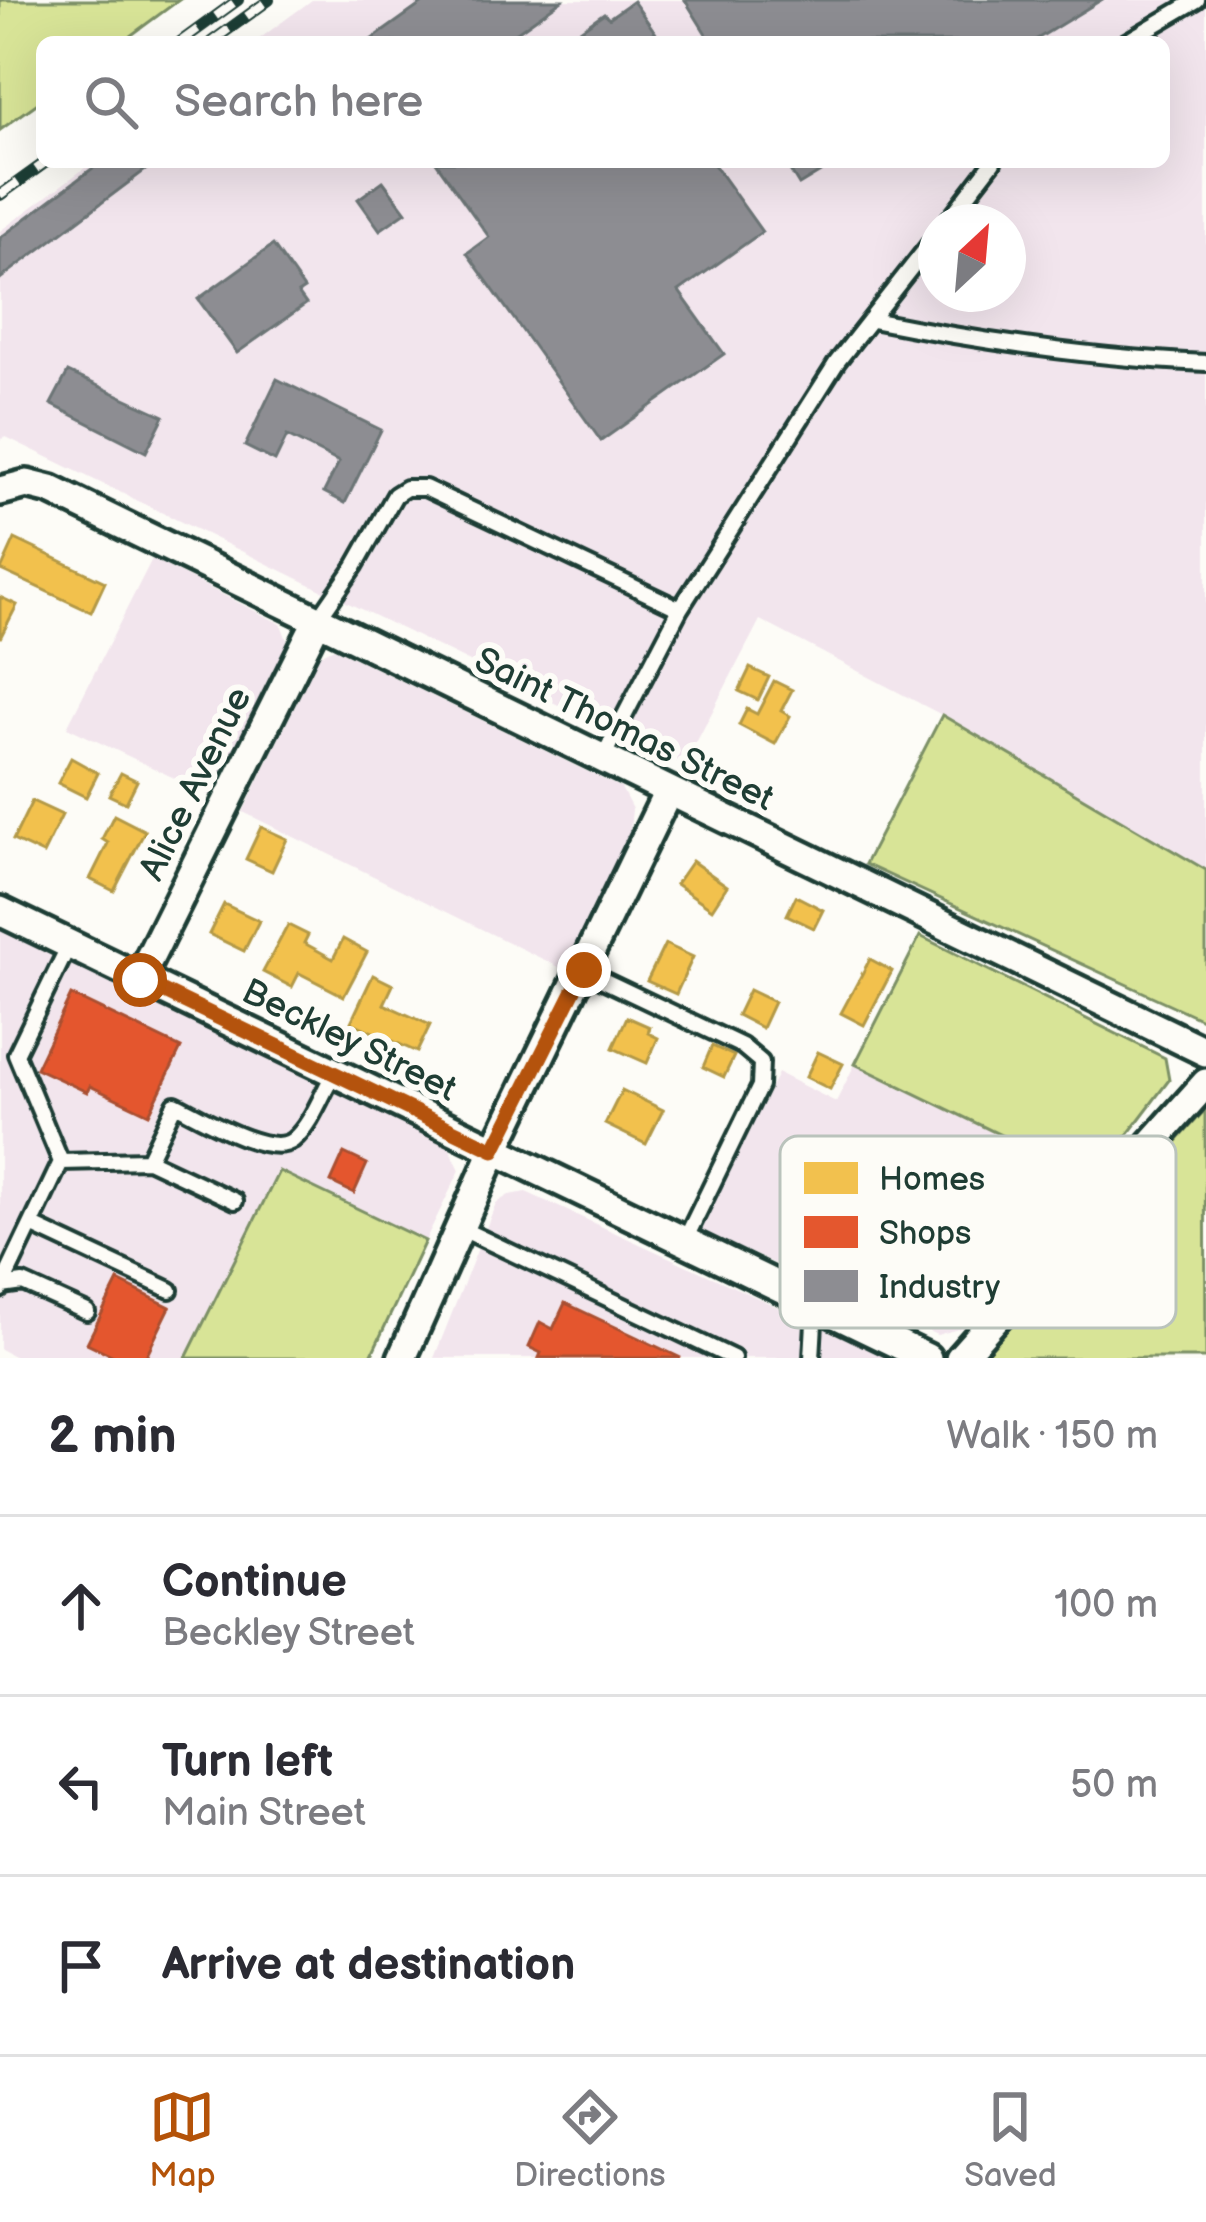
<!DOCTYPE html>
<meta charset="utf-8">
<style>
:root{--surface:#fff;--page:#f7f7f7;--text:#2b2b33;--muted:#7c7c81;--line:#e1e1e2;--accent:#b45309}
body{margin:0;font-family:"Balsamiq Sans",sans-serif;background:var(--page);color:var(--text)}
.compass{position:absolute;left:918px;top:204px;width:108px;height:108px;border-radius:50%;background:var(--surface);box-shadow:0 12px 48px #0002;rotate:26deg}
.stop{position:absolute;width:36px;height:36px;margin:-27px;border:9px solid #b45309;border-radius:50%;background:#fff}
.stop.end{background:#b45309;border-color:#fff;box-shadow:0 3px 12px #0008}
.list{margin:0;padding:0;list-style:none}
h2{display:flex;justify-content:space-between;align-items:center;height:156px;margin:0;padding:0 48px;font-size:51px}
h2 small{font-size:39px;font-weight:400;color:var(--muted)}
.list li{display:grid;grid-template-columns:78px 1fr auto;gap:36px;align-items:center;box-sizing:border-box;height:180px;padding:0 48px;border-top:3px solid var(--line)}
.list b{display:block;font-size:45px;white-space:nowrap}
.list p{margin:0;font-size:39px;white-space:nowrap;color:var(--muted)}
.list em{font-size:39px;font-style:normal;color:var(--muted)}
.icon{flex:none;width:66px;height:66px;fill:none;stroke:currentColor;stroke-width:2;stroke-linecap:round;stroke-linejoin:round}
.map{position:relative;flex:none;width:1206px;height:1358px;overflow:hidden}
.search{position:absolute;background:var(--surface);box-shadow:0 12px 48px #0002;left:36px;right:36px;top:36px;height:132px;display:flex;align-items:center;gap:30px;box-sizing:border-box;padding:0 42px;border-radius:18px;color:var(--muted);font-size:45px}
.sheet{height:696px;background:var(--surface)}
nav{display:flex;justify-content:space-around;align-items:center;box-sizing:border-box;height:168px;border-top:3px solid var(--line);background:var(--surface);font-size:33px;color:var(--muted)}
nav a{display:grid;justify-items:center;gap:6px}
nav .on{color:var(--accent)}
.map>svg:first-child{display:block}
.built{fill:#f2e5ed;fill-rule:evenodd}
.green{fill:#d8e497;stroke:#7c9066;stroke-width:3}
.homes{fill:#f2c14e;stroke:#b39946;stroke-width:3}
.shops{fill:#e4572e;stroke:#a94f30;stroke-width:3}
.industry{fill:#8d8d92;stroke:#6c7576;stroke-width:3}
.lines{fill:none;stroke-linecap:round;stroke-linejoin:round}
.lane-casing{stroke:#1f3d34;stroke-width:22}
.street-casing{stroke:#1f3d34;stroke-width:36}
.lane{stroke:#fdfcf7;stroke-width:14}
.street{stroke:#fdfcf7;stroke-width:27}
.rail-casing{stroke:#1f3d34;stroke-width:12}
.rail{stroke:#fdfcf7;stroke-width:8;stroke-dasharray:22;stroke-linecap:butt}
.route{stroke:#b45309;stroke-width:15}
.labels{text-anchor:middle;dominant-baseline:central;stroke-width:12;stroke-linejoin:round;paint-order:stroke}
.street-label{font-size:36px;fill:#1f3d34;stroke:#fdfcf7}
.key{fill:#fdfcf7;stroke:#bac3bc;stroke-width:3}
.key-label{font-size:33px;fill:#1f3d34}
</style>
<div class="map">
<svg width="1206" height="1358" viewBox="0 0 1206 1358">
<rect width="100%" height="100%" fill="#fdfcf7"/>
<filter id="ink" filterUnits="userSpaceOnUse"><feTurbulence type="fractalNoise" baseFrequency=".00833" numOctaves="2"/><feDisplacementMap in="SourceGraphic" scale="24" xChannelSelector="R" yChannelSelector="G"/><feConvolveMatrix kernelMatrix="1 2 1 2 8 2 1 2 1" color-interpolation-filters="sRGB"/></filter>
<g filter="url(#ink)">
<!-- built -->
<path class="built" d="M312,0H1206V870L942,715L760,620L684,766L4,436L0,443V231L93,162H1164V42H255ZM936,222H1008V294H936Z
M152,559L281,624L288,643L210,795L67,727Z
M334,648L621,788L632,809L629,841L565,970L243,812L320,655Z
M0,927L449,1147L460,1170L425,1241L279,1172L186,1358H17L0,1349Z
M855,1064L1093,1180L965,1327L937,1335L701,1231L778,1073L836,1102Z
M526,1192L889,1358H434L496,1203L509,1195Z"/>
<!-- green -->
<path class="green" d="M0,0H179L122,42H42V100L0,130Z
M942,715L1206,870V1021L865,864Z
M920,936L1165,1058L1169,1080L1093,1180L855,1064Z
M1205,1110L1206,1358H982Z
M279,1171L425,1241L370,1358H186Z"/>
<!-- homes -->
<path class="homes" d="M15,539L105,582L91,612L1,570Z
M0,597L17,605L0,638Z
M750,668L769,677L758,700L739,691Z
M774,681L792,690L781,711L790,716L775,744L739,725L747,709L757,714Z
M71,758L98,773L86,797L58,783Z
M121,773L137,781L126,803L109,795Z
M32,801L62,815L43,854L13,840Z
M114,815L145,831L114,891L90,879L108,843L102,839Z
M261,827L287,839L272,871L246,859Z
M692,861L727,886L712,909L676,884Z
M796,896L823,910L814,928L787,915Z
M224,904L259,921L244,951L209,934Z
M288,925L308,935L304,943L333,959L343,939L367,952L344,996L299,973L292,987L263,972Z
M665,944L693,957L676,994L647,981Z
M870,959L892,971L864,1025L841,1013Z
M373,975L393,985L384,1004L430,1025L417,1052L351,1022Z
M749,990L774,1002L762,1028L737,1015Z
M627,1017L650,1027L648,1033L658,1038L647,1063L613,1048Z
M712,1046L734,1056L724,1077L703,1067Z
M818,1052L843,1064L830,1089L806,1077Z
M622,1090L663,1110L646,1144L605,1124Z"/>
<!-- shops -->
<path class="shops" d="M71,995L181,1048L149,1114L90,1086L87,1092L36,1068Z
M344,1153L367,1164L354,1193L331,1182Z
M118,1281L170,1307L145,1358H118L87,1343Z
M565,1303L681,1358H539L541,1353L529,1347L540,1322L553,1329Z"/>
<!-- industry -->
<path class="industry" d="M427,0H562L503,42H368Z
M685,0H1101L1032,42H711Z
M633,1L662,42H563L604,13L609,18Z
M101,162H156L0,279V238Z
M436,162H712L762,232L679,291L724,354L601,441L467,253L489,237Z
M785,162H837L799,185Z
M383,181L406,212L380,230L358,199Z
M273,245L304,289L298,293L306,304L237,353L198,299Z
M68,372L164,416L146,452L51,404Z
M277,379L381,430L345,503L324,492L339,462L287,436L275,461L245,446Z"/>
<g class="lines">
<defs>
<path id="lane" d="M1126,42L1197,0
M947,222L993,162
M872,320C982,342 1093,358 1206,363
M317,621L355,566L395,495L406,488H425L680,609
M602,759L680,609L837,362L936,236
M584,971L742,1046L761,1062L760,1086L684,1242
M148,1160L235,1201
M61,1162L148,1160L175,1104C200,1116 270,1159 293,1140C311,1125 322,1094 334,1073
M31,1225L170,1290
M460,1228L733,1358
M2,1286L23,1283L87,1312
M0,1290L61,1162L16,1054L69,945
M812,1358L815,1305"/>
<path id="street" d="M0,491L27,484L51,490L1206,1052
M0,911L927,1358
M139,979L317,621
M402,1358L494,1151L668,792
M960,1358L1206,1083"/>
</defs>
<!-- lane casing -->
<use href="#lane" class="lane-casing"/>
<!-- street casing -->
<use href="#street" class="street-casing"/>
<!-- lane -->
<use href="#lane" class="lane"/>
<!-- street -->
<use href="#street" class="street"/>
<defs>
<path id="rail" d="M180,42L238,0
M211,42L269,0
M0,195L46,162"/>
</defs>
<!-- rail casing -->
<use href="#rail" class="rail-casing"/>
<!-- rail -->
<use href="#rail" class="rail"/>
</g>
</g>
<g class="lines" filter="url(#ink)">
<!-- route -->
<path class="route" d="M140,980L494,1150L584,970"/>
</g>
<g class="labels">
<!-- street labels -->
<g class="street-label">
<text transform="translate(624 730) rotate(26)">Saint Thomas Street</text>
<text transform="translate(196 784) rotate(-64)">Alice Avenue</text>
<text transform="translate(349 1041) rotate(26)">Beckley Street</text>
</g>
</g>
<!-- legend -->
<rect x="780" y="1136" width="396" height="192" rx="18" class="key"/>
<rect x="804" y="1162" width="54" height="32" fill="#f2c14e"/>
<rect x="804" y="1216" width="54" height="32" fill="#e4572e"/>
<rect x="804" y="1270" width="54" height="32" fill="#8d8d92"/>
<g class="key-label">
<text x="879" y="1190">Homes</text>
<text x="879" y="1244">Shops</text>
<text x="879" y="1298">Industry</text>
</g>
</svg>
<svg class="compass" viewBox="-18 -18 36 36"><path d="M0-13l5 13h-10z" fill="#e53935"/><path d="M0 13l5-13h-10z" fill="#7c7c81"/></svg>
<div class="stop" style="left:140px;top:980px"></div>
<div class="stop end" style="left:584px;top:970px"></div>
<div class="search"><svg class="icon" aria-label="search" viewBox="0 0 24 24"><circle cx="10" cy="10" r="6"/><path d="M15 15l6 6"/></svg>Search here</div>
</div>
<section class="sheet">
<h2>2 min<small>Walk · 150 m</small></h2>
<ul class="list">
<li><svg class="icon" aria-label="ahead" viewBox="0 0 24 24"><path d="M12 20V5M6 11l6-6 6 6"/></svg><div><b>Continue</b><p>Beckley Street</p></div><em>100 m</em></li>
<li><svg class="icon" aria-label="left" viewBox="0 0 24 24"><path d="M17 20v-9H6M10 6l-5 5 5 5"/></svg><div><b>Turn left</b><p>Main Street</p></div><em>50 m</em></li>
<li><svg class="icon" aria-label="arrive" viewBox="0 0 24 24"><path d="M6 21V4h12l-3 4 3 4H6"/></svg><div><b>Arrive at destination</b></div></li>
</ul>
</section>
<nav>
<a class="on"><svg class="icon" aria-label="map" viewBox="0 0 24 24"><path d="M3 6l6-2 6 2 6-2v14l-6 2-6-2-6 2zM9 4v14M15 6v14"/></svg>Map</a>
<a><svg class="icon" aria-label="directions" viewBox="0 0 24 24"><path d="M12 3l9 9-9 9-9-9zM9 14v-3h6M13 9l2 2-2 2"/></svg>Directions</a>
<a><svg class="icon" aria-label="saved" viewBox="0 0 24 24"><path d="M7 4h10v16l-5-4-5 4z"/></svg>Saved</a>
</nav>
